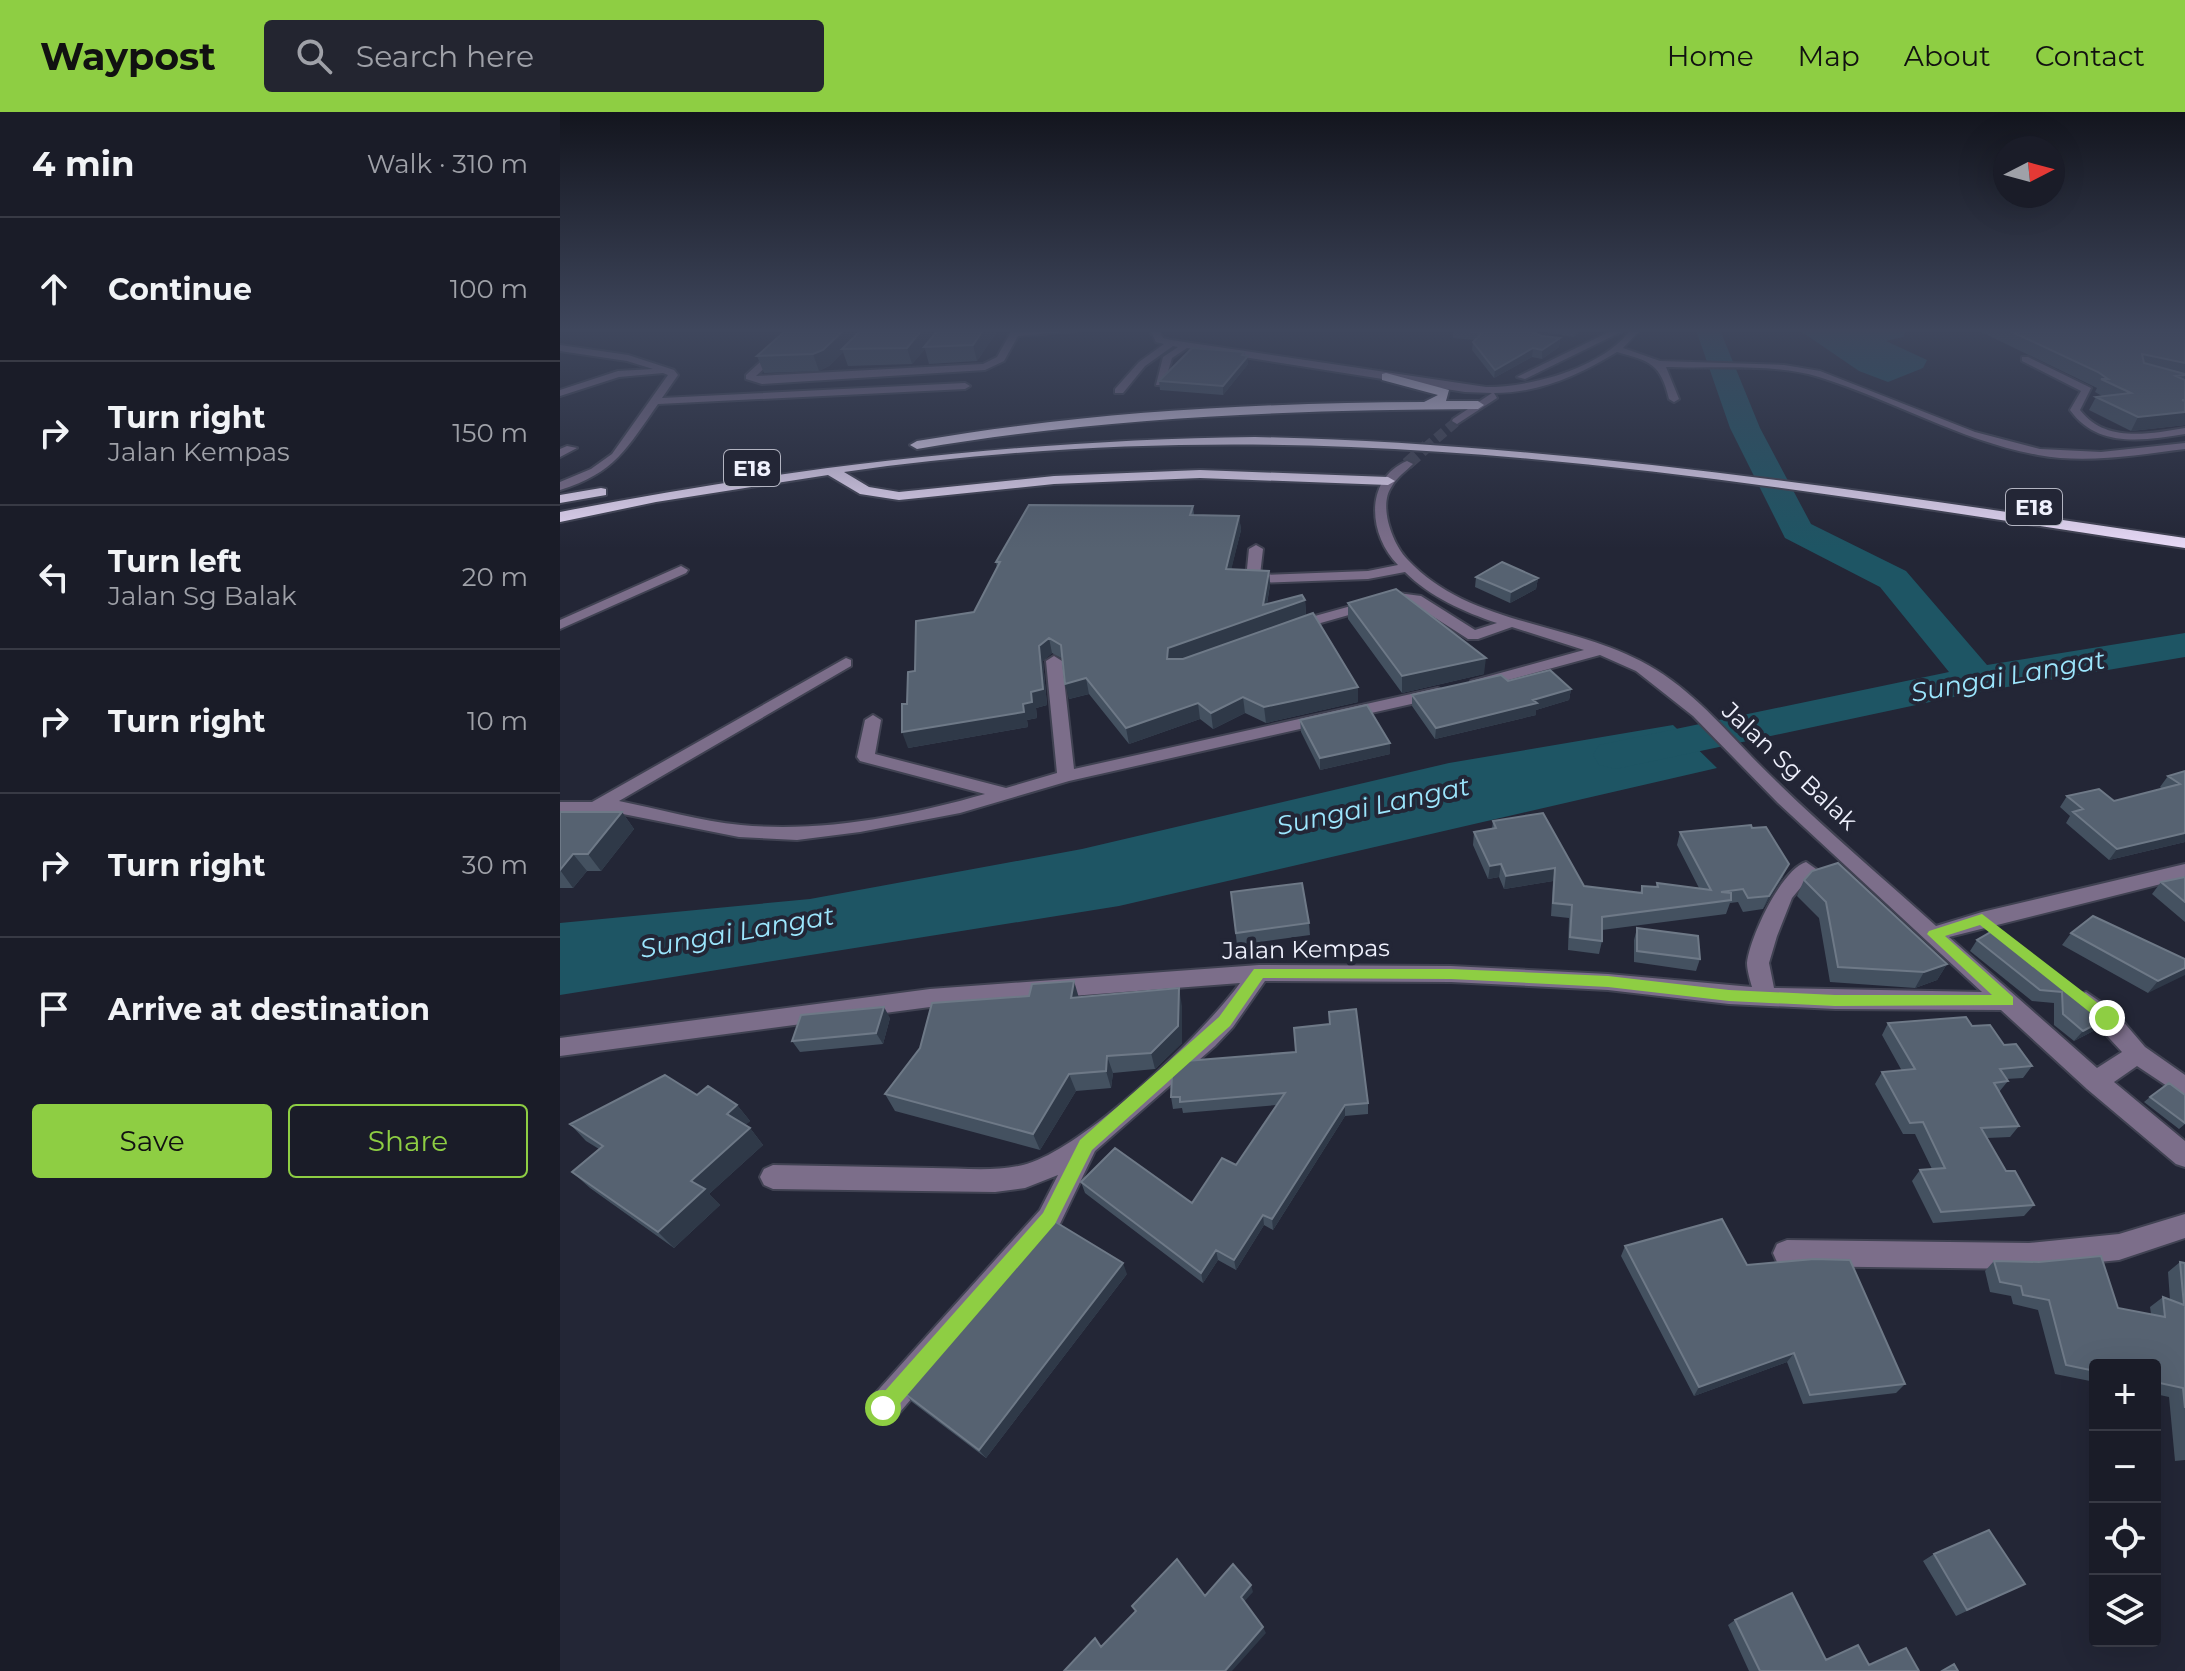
<!DOCTYPE html>
<meta charset="utf-8">
<style>
:root{--surface:#1a1c28;--page:#232530;--text:#f1f3f6;--muted:#9fa1a8;--line:#383a45;--accent:#8ece43}
body{margin:0;font-family:Montserrat,sans-serif;background:var(--page);color:var(--text)}
.controls{position:absolute;right:24px;bottom:24px;display:grid;overflow:hidden;border-radius:8px;box-shadow:0 8px 32px #0002}
.controls button{width:72px;height:72px;display:grid;place-items:center;padding:0;border:0;border-bottom:2px solid var(--line);background:var(--surface);color:var(--text);font:40px sans-serif}
.compass{position:absolute;left:1433px;top:24px;width:72px;height:72px;border-radius:50%;background:var(--surface);box-shadow:0 8px 32px #0002;rotate:84deg}
.stop{position:absolute;width:24px;height:24px;margin:-18px;border:6px solid #8ece43;border-radius:50%;background:#fff}
.stop.end{background:#8ece43;border-color:#fff;box-shadow:0 2px 8px #0008}
.list{margin:0;padding:0;list-style:none}
h2{display:flex;justify-content:space-between;align-items:center;height:104px;margin:0;padding:0 32px;font-size:34px}
h2 small{font-size:26px;font-weight:400;color:var(--muted)}
.list li{display:grid;grid-template-columns:52px 1fr auto;gap:24px;align-items:center;box-sizing:border-box;height:144px;padding:0 32px;border-top:2px solid var(--line)}
.list b{display:block;font-size:30px;white-space:nowrap}
.list p{margin:0;font-size:26px;white-space:nowrap;color:var(--muted)}
.list em{font-size:26px;font-style:normal;color:var(--muted)}
.actions{display:flex;gap:16px;padding:24px 32px}
.actions a{flex:1;padding:18px 0;border:2px solid var(--accent);border-radius:8px;text-align:center;font-size:28px;color:var(--accent)}
.actions .main{background:var(--accent);color:#111}
.icon{flex:none;width:44px;height:44px;fill:none;stroke:currentColor;stroke-width:2;stroke-linecap:round;stroke-linejoin:round}
.map{position:relative;flex:none;width:1625px;height:1559px;overflow:hidden}
header{display:flex;align-items:center;gap:48px;box-sizing:border-box;height:112px;padding:0 40px;background:var(--accent);color:#111}
header strong{font-size:38px}
nav{display:flex;gap:44px;margin-inline-start:auto;font-size:28px}
.search{width:560px;height:72px;background:var(--page);display:flex;align-items:center;gap:20px;box-sizing:border-box;padding:0 28px;border-radius:8px;color:var(--muted);font-size:30px}
main{display:flex}
aside{flex:1;background:var(--surface)}
.map>svg:first-child{display:block}
.water{fill:#1e5564}
.lines{fill:none;stroke-linecap:round;stroke-linejoin:round}
.river{fill:#1e5564;fill-rule:evenodd}
.minor-tunnel-far1{stroke:#424454;stroke-width:10;stroke-dasharray:10 5;stroke-linecap:butt}
.minor-tunnel{stroke:#424454;stroke-width:13;stroke-dasharray:13 6;stroke-linecap:butt}
.minor-casing{stroke:#404252;stroke-width:4}
.highway-casing{stroke:#404252;stroke-width:4}
.minor{fill:#7c6e8a;fill-rule:evenodd}
.highway{fill:#e9dbf8;fill-rule:evenodd}
.wall{fill:#445160}
.shaded-wall{fill:#2f3948}
.building{fill:#566271;stroke:#6e7987;stroke-width:2}
.route{fill:#8ece43}
.labels{text-anchor:middle;dominant-baseline:central;stroke-width:8;stroke-linejoin:round;paint-order:stroke}
.shield{fill:#232636;stroke:#b2b4c1;stroke-width:2}
.shield-label{font-size:22px;font-weight:bold;fill:#eff1fd}
.street-label{font-size:24px;fill:#eff1fd;stroke:#232636}
.water-label{font-size:26px;font-style:italic;fill:#9ce6fd;stroke:#232636}
</style>
<header>
<strong>Waypost</strong>
<div class="search"><svg class="icon" aria-label="search" viewBox="0 0 24 24"><circle cx="10" cy="10" r="6"/><path d="M15 15l6 6"/></svg>Search here</div>
<nav><a>Home</a><a>Map</a><a>About</a><a>Contact</a></nav>
</header>
<main>
<aside>
<h2>4 min<small>Walk · 310 m</small></h2>
<ul class="list">
<li><svg class="icon" aria-label="ahead" viewBox="0 0 24 24"><path d="M12 20V5M6 11l6-6 6 6"/></svg><div><b>Continue</b></div><em>100 m</em></li>
<li><svg class="icon" aria-label="right" viewBox="0 0 24 24"><path d="M7 20v-9h11M14 6l5 5-5 5"/></svg><div><b>Turn right</b><p>Jalan Kempas</p></div><em>150 m</em></li>
<li><svg class="icon" aria-label="left" viewBox="0 0 24 24"><path d="M17 20v-9H6M10 6l-5 5 5 5"/></svg><div><b>Turn left</b><p>Jalan Sg Balak</p></div><em>20 m</em></li>
<li><svg class="icon" aria-label="right" viewBox="0 0 24 24"><path d="M7 20v-9h11M14 6l5 5-5 5"/></svg><div><b>Turn right</b></div><em>10 m</em></li>
<li><svg class="icon" aria-label="right" viewBox="0 0 24 24"><path d="M7 20v-9h11M14 6l5 5-5 5"/></svg><div><b>Turn right</b></div><em>30 m</em></li>
<li><svg class="icon" aria-label="arrive" viewBox="0 0 24 24"><path d="M6 21V4h12l-3 4 3 4H6"/></svg><div><b>Arrive at destination</b></div></li>
</ul>
<div class="actions"><a class="main">Save</a><a>Share</a></div>
</aside>
<div class="map">
<svg width="1625" height="1559" viewBox="0 0 1625 1559">
<rect width="100%" height="100%" fill="#232636"/>
<!-- water -->
<path class="water" d="M1239,218H1347L1343,225L1326,229L1367,248L1363,256L1328,270L1299,259Z
M1113,613L1157,656L559,794L0,883V811L250,787L522,737L889,651Z"/>
<g class="lines">
<!-- river -->
<path class="river" d="M1136,218H1160L1200,316L1251,412L1346,459L1427,553L1625,521V545L1417,580L1056,657L1039,653L1033,643L1039,633L1389,560L1320,475L1225,426L1170,316Z"/>
<!-- minor-tunnel-far1 -->
<path class="minor-tunnel-far1" d="M865,336L897,309"/>
<!-- minor-tunnel -->
<path class="minor-tunnel" d="M847,352L867,334"/>
<defs>
<path id="minor" d="M235,218H245L196,264L423,252L437,245L452,218H525L458,224L444,249L425,258L202,272L186,267V263Z
M590,218H599L603,226L611,228L926,275C973,275 1041,256 1071,218H1080L1063,236L1100,249L1224,253L1260,259L1415,320L1480,337L1541,340L1625,331V337C1577,343 1526,352 1478,343C1401,329 1333,288 1259,265C1214,251 1153,257 1106,255L1119,287L1114,290L1109,287C1101,252 1090,249 1057,240C1019,263 980,281 934,281L937,286L897,312L892,309L893,307L932,281L905,280L627,236L612,246L604,273H596L603,245L618,235L613,234L585,254L563,281H555V277L579,250L604,232L596,230Z
M1053,218H1065L965,267L957,265Z
M0,233L68,243L114,258L118,263L102,286L405,271L410,274L405,277L98,292C67,336 55,361 0,378V370L31,357L52,342L108,263L103,261L59,265L0,284V278L58,259L93,257L67,249L0,239Z
M1462,245H1468L1531,276L1520,298C1545,331 1589,322 1625,316V322C1583,329 1537,336 1510,298L1521,279L1462,249Z
M7,334L17,336L0,345V337Z
M847,349L853,352C846,359 837,365 832,374C818,393 832,431 847,447C910,515 1011,509 1088,553C1138,581 1173,628 1214,667C1266,718 1322,765 1376,814L1422,800L1625,752V766L1389,825L1537,956L1562,940L1515,889L1518,883L1526,880L1555,900L1585,935L1625,963V986L1577,954L1554,970L1625,1029V1055L1616,1052L1527,977L1441,898L1275,897L1169,892L1048,878L891,870L705,869L673,915L655,934L535,1039L498,1116L334,1307L323,1311L312,1307L308,1296L312,1285L480,1098L498,1063L465,1076L435,1080L213,1077L204,1073L200,1065L204,1057L213,1053C266,1054 319,1055 372,1056C401,1056 434,1060 463,1053C522,1039 644,921 680,871L370,895L0,944V926L370,877L699,853L891,854L1048,862L1192,875C1190,868 1187,858 1187,851C1190,825 1221,758 1246,750L1256,757L1232,786L1217,824L1209,851L1214,876L1422,880L1218,691L1133,604L1076,559L1040,543L923,575H911V569L1024,538L952,515L918,527H908L852,491L838,489L736,518H726V512L838,481L861,484L915,518L937,511C904,500 870,485 845,460L808,467L693,471L686,467L689,437L696,433L703,437L700,463L808,459L838,453C808,423 804,367 847,349Z
M121,454L128,458L126,461L0,517V508Z
M494,544L502,549L514,657L878,576L886,581L878,586L509,669L400,701L300,720L237,728L179,725L58,701L0,702V690H32L286,546L291,548V554L59,689C99,697 140,709 181,713C261,721 348,704 425,682L300,649L297,645L305,608L313,603L321,608L315,642L446,676L497,661L486,549Z
M1625,1102V1126L1559,1148L1469,1157L1227,1154L1217,1150L1213,1141L1217,1132L1227,1128L1469,1131L1559,1122Z"/>
<path id="highway" d="M826,261L889,278L886,289H918L924,293L918,297C729,298 543,305 357,337L350,333L357,329C525,300 694,291 864,290L878,283L822,268V262Z
M695,325C1008,332 1316,381 1625,426V436C1349,395 1071,346 791,335C622,328 451,336 284,360L309,375L339,380L494,364L640,358L828,365L835,369L828,373L640,366L494,372L339,388L300,382L268,363L96,390L0,410V400C230,355 460,328 695,325Z
M41,376L46,377V383L0,391V383Z"/>
</defs>
<!-- minor casing -->
<use href="#minor" class="minor-casing"/>
<!-- highway casing -->
<use href="#highway" class="highway-casing"/>
<!-- minor -->
<use href="#minor" class="minor"/>
<!-- highway -->
<use href="#highway" class="highway"/>
</g>
<!-- wall -->
<path class="wall" d="M438,218L417,249L369,252L365,237L352,252L288,254L283,240L269,254L259,259L204,261L197,244Z
M893,218H967L982,224L1000,226L999,235L982,247L972,245L934,266L912,238L913,230L915,228L893,226Z
M971,218H1023L1014,225Z
M1417,218H1625V313L1571,319L1529,298L1536,285L1542,284L1535,280L1537,276Z
M684,243L688,244V252L663,283L600,278L599,269Z
M633,394L634,403L679,404L681,418L671,457L709,459L710,473L707,492L745,488L746,503L622,547L798,575V590L706,611L685,601L653,617L640,607L569,632L529,582L509,587L503,547L492,541L483,549L487,593L476,596L477,606L467,608L468,615L348,636L347,592L355,559L414,500L437,456L436,450Z
M916,465L978,466L976,477L950,491L915,475Z
M788,491L924,562L842,581L788,507Z
M948,569L1011,577L1009,588L976,598V603L875,627L852,594V583Z
M740,608L830,642L760,658L741,620Z
M1625,659V730L1549,748L1506,711L1510,704L1500,695L1507,684L1554,689L1602,677L1600,675L1608,664Z
M0,700H62L74,717L41,759H27L13,776H0Z
M933,709L1024,774L1080,781L1082,774L1096,775L1097,771L1139,776L1117,733L1120,720L1223,765L1203,797L1183,800L1178,790L1170,791L1166,802L1042,818V829L1039,842L1008,838L1009,806L991,804L993,769L944,777L939,765L928,767L913,733L914,720L932,717Z
M1625,765V810L1592,782L1601,770Z
M1244,768L1387,852L1377,868L1355,876L1270,870L1259,806L1237,784Z
M671,780L749,811L750,823L677,833Z
M1077,816L1140,847L1136,859L1074,850V828Z
M1511,821L1625,847L1588,881L1502,833Z
M1417,828L1547,906L1539,916L1514,929L1494,913V891L1472,889L1410,839Z
M519,885L622,894V931L595,957L553,961L551,976L516,979L480,1038L335,999L325,982Z
M330,906L323,932L240,940L232,929Z
M1328,911L1412,914L1444,933L1472,954L1463,966L1446,967L1448,969L1439,980L1459,1014L1450,1025L1427,1026L1446,1059L1474,1093L1464,1104L1373,1111L1352,1069L1360,1058L1372,1057L1355,1022H1343L1315,972L1322,960L1342,959L1322,923Z
M612,962L808,991V1002L785,1004L713,1118L704,1113L676,1158L658,1148L643,1171L525,1081L521,1070L632,1091L676,1053L717,993L623,1001L622,996L613,997L611,985Z
M137,983L177,993L190,1009L185,1013L190,1016L203,1033L149,1082L160,1093L114,1136L30,1076L12,1060L39,1037L26,1029L10,1012Z
M1625,983V1012L1619,1017L1584,990L1590,985Z
M1065,1134L1187,1153L1345,1272L1336,1281L1243,1292L1227,1250L1134,1284L1061,1144Z
M1434,1149L1558,1196L1591,1202L1590,1195L1603,1185L1610,1188L1608,1160L1620,1150L1625,1151V1348L1615,1349L1609,1285L1595,1282V1253H1535V1270L1495,1262L1478,1198L1453,1192L1451,1184L1430,1180L1425,1159Z
M567,1162L426,1346L352,1290L344,1281Z
M1374,1442L1452,1478L1396,1504L1363,1449Z
M1175,1508L1266,1548L1359,1559H1189L1168,1513Z"/>
<!-- shaded-wall -->
<path class="shaded-wall" d="M284,218H306L282,237L283,240L269,254L259,259L253,242Z
M362,218H380L364,235L365,237L352,252L347,236Z
M423,218H438L417,249L413,233Z
M1015,218H1023L1014,225Z
M1000,226L999,235L982,247V238Z
M973,236L972,245L934,266L935,258Z
M684,240L685,247L688,244V252L663,283V274Z
M1622,288H1625V313L1571,319L1578,305Z
M679,404L681,418L668,471L666,457Z
M709,459L710,473L705,502L745,488L746,503L611,551L607,547L608,536L703,493Z
M978,466L976,477L950,491L951,480Z
M489,526L492,541L483,549L487,593L476,596L477,606L467,608L468,615L348,636L342,620L463,592L471,580L479,534Z
M926,546L924,562L842,581V564Z
M526,566L529,582L509,587L505,572Z
M798,575V590L706,611L704,595Z
M1011,577L1009,588L976,598V603L875,627L876,616Z
M683,585L685,601L653,617L651,601Z
M638,591L640,607L569,632L566,616Z
M830,631V642L760,658V646Z
M62,700L74,717L41,759L28,742Z
M1625,721V730L1549,748L1557,737Z
M13,742L27,759L13,776L0,758Z
M941,752L939,765L928,767L930,754Z
M1229,752L1223,765L1203,797L1209,784Z
M995,756L993,769L944,777L946,764Z
M1387,852L1377,868L1355,876L1364,860Z
M1625,856V863L1588,881L1598,869Z
M514,869L519,886H511Z
M619,876L622,894V931L595,957L591,941Z
M324,895L330,906L323,932L316,921Z
M1547,906L1539,916L1514,929L1523,919Z
M547,944L553,961L551,976L546,959Z
M509,962L516,979L480,1038L473,1022Z
M177,993L190,1009L180,1018L167,1002Z
M785,993V1004L713,1118L712,1107Z
M190,1016L203,1033L149,1082L160,1093L114,1136L98,1120L131,1069Z
M703,1103L704,1113L676,1158L674,1148Z
M656,1138L658,1148L643,1171L641,1161Z
M563,1151L567,1162L426,1346L419,1338Z
M1234,1241L1227,1250L1134,1284L1139,1275Z
M691,1473L693,1480L683,1491L681,1485Z
M703,1515L706,1521L672,1559H665Z"/>
<!-- building -->
<path class="building" d="M226,218H284L263,238L253,242L197,244Z
M301,218H362L347,236L282,237Z
M378,218H423L413,233L364,235Z
M901,218H967L982,224L1000,226L982,238L973,236L935,258L913,230L922,221Z
M1448,218H1625V251L1582,242L1584,251L1625,262V263L1616,264L1625,268V288H1622L1625,289V300L1578,305L1536,285L1571,281L1541,267H1548L1538,260Z
M632,236L684,240L682,243L688,244L663,274L599,269Z
M469,393L633,394L630,403L679,404L666,457L709,459L703,493L742,483L745,488L608,536L607,547H623L753,501L798,575L704,595L683,585L651,601L638,591L566,616L526,566L505,572L501,533L489,526L479,534L483,577L471,580L472,590L463,592L464,600L342,620V592H347L348,560L355,559L356,509L414,500L440,450H436Z
M942,450L978,466L951,480L916,465Z
M836,477L926,546L842,564L788,491Z
M990,558L1011,577L973,588L977,591L876,616L852,583L941,563L948,569Z
M807,593L830,631L760,646L740,608Z
M1625,659V721L1557,737L1513,700L1523,697L1507,684L1539,677L1554,689L1620,672L1608,664Z
M0,700H62L28,742H13L0,758Z
M983,701L1024,774L1082,781V774L1098,775L1097,771L1151,778L1120,720L1191,713L1192,716L1206,715L1229,752L1209,784L1188,786L1183,777L1161,780L1171,781V788L1042,805V829L1010,825L1012,793L993,791L995,756L946,764L941,752L930,754L914,720L936,716L933,709Z
M1278,751L1387,852L1364,860L1278,855L1266,790L1244,768L1252,759Z
M1625,765V790L1601,770Z
M742,771L749,811L676,821L671,780Z
M1533,804L1625,847V856L1598,869L1511,821Z
M1077,816L1138,824L1140,847L1077,839Z
M1436,817L1547,906L1523,919L1503,902L1502,880L1480,878L1417,828Z
M514,869L511,886L619,876L618,914L591,941L547,944L546,959L509,962L473,1022L325,982L360,936L372,891L469,884L472,872Z
M324,895L316,921L232,929L241,903Z
M796,897L808,991L785,993L712,1107L703,1103L674,1148L656,1138L641,1161L521,1070L555,1036L632,1091L662,1046L676,1053L725,981L620,990V985H611L612,962L626,949L736,940L734,916L770,912L769,900Z
M1406,905L1412,914L1430,913L1444,933L1456,932L1472,954L1440,957L1448,969L1434,971L1459,1014L1421,1016L1446,1059H1455L1474,1093L1381,1100L1360,1058L1385,1056L1363,1010L1350,1011L1322,960L1355,957L1328,911Z
M105,963L137,983L148,974L177,993L167,1002L190,1016L131,1069L145,1077L98,1120L12,1060L43,1034L10,1012Z
M1609,971L1625,983V1011L1590,985Z
M1162,1107L1187,1153L1254,1147L1290,1148L1345,1272L1250,1283L1234,1241L1139,1275L1065,1134Z
M494,1109L563,1151L419,1338L344,1281Z
M1541,1144L1558,1196L1605,1205L1603,1185L1624,1193L1620,1150L1625,1151V1296L1623,1276L1595,1270V1253H1535V1259L1506,1253L1489,1188L1463,1183L1461,1174L1440,1170L1434,1149L1479,1150Z
M1429,1418L1465,1472L1407,1498L1374,1442Z
M617,1447L645,1484L673,1452L691,1473L681,1485L703,1515L665,1559H504L535,1526L541,1535L576,1499L572,1494Z
M1232,1481L1266,1548L1298,1533L1309,1553L1346,1536L1359,1559H1200L1175,1508Z
M1394,1552L1398,1559H1382Z"/>
<!-- sky -->
<linearGradient id="sky" x2="0" y2="1"><stop stop-color="#13151e"/><stop offset="0.5" stop-color="#3f475d"/><stop offset="1" stop-color="#3f475d" stop-opacity="0"/></linearGradient>
<rect width="1625" height="437" fill="url(#sky)"/>
<!-- route -->
<path class="route" d="M1422,802L1552,902V910H1542L1420,813L1385,824L1453,885V893L1275,894L1169,889L1048,875L891,867L703,866L670,914L532,1038L495,1112L330,1303L323,1306L316,1303L313,1296L316,1289L483,1101L520,1028L659,905L694,857H891L1048,864L1169,878L1275,883H1432L1367,822L1369,819Z"/>
<g class="labels">
<!-- shield labels -->
<g class="shield">
<rect x="164" y="338" width="56" height="36" rx="6"/>
<rect x="1446" y="377" width="56" height="36" rx="6"/>
</g>
<g class="shield-label">
<text x="192" y="356">E18</text>
<text x="1474" y="395">E18</text>
</g>
<!-- street labels -->
<g class="street-label">
<text transform="translate(1230 654) rotate(43)">Jalan Sg Balak</text>
<text transform="translate(746 837) rotate(-1)">Jalan Kempas</text>
</g>
<!-- water labels -->
<g class="water-label">
<text transform="translate(1448 564) rotate(-10)">Sungai Langat</text>
<text transform="translate(813 694) rotate(-12)">Sungai Langat</text>
<text transform="translate(177 820) rotate(-10)">Sungai Langat</text>
</g>
</g>
</svg>
<div class="controls">
<button>+</button>
<button>−</button>
<button><svg class="icon" aria-label="locate" viewBox="0 0 24 24"><circle cx="12" cy="12" r="6"/><path d="M12 2v4M12 18v4M2 12h4M18 12h4"/></svg></button>
<button><svg class="icon" aria-label="layers" viewBox="0 0 24 24"><path d="M12 4l9 5-9 5-9-5zM3 14l9 5 9-5"/></svg></button>
</div>
<svg class="compass" viewBox="-18 -18 36 36"><path d="M0-13l5 13h-10z" fill="#e53935"/><path d="M0 13l5-13h-10z" fill="#9fa1a8"/></svg>
<div class="stop" style="left:323px;top:1296px"></div>
<div class="stop end" style="left:1547px;top:906px"></div>
</div>
</main>
